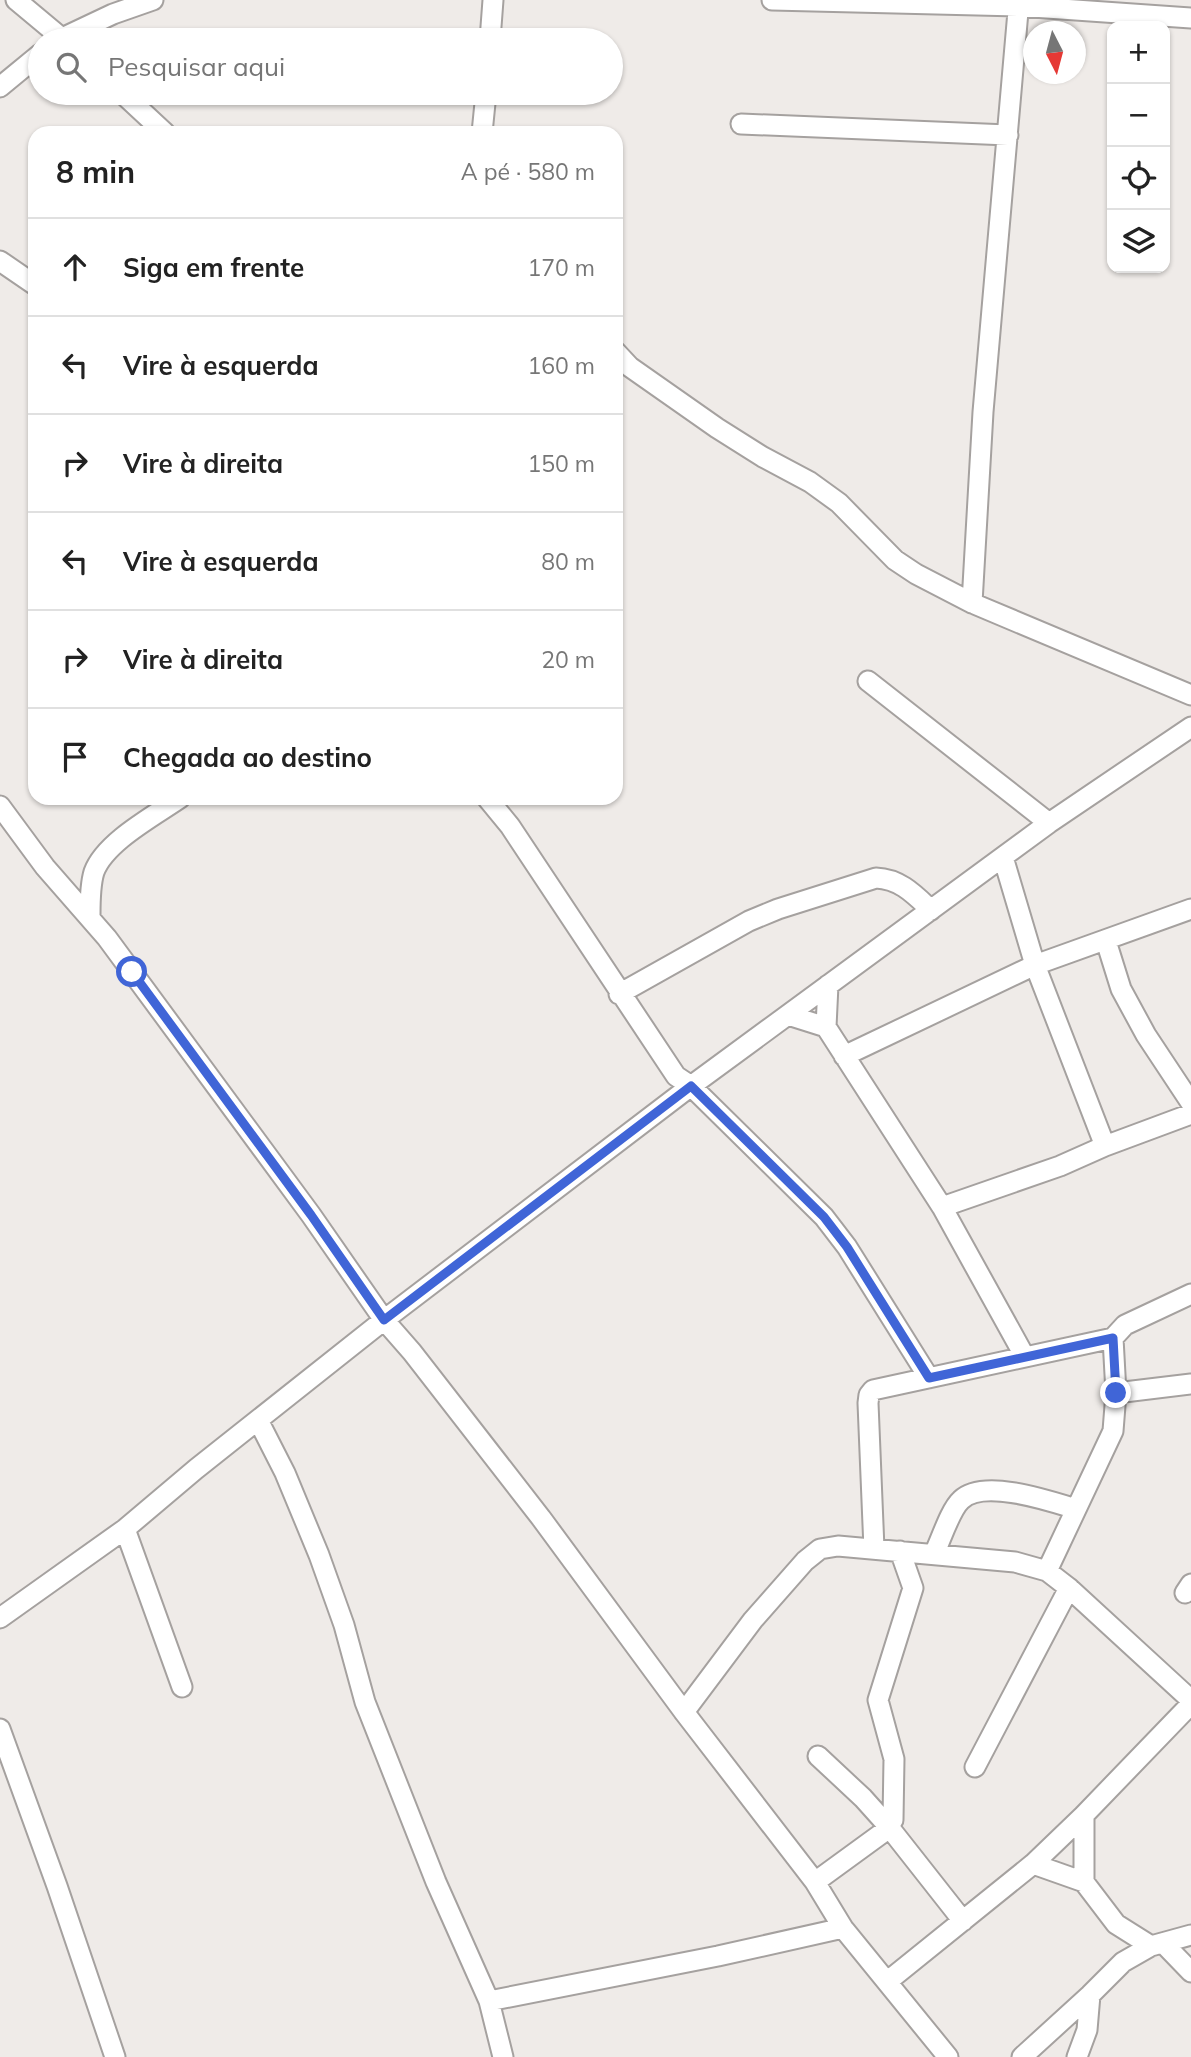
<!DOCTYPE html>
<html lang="pt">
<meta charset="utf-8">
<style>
:root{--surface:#fff;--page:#f2f2f2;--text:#222;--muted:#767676;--line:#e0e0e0}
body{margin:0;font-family:Mulish,sans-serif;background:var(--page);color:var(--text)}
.controls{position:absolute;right:21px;top:21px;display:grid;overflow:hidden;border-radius:14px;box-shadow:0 2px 5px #0004}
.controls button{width:63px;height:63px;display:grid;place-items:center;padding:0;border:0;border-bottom:2px solid var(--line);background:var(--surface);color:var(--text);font:35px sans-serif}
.compass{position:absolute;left:1023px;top:21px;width:63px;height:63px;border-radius:50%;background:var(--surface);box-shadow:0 2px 5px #0004;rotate:174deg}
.stop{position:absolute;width:21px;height:21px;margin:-16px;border:5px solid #4065d7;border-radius:50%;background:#fff}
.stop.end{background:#4065d7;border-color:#fff;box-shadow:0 2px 7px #0008}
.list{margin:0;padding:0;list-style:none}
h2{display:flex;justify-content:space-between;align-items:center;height:91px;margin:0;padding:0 28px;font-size:30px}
h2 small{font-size:23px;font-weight:400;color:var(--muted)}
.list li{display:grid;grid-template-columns:46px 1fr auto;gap:21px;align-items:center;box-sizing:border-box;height:98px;padding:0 28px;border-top:2px solid var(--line)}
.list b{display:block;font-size:26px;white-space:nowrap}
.list em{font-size:23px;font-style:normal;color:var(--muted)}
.icon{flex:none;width:38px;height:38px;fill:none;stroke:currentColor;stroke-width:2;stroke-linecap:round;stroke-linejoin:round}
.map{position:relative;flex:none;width:1191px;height:2057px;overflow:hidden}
.search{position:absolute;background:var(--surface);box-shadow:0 2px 5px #0004;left:28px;top:28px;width:595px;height:77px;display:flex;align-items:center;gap:18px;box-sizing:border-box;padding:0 24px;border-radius:38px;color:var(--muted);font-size:26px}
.panel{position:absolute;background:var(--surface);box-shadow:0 2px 5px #0004;left:28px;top:126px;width:595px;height:679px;border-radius:21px}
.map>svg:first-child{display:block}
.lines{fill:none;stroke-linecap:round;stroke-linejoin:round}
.street-casing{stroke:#a5a19f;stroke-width:23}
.street{stroke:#fff;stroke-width:19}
.route{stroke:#4065d7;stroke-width:9}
</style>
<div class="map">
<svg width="1191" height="2057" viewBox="0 0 1191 2057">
<rect width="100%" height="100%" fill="#efebe8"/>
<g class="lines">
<defs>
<path id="street" d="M16,0L64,40
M772,0L1018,6L1191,18
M58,40L113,14L153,0
M490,40L493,0
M0,87L40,54
M122,93L165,133
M741,124L1008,135
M482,133L486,93
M0,261L35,285
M616,352L630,367L717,428L763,457L810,482L839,503L895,560L916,574L972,603L1191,695
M972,603L983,412L1019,0
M868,681L1049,823
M487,798L510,826L676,1076L691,1086L824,1217L847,1247L929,1378
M0,806L45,867L107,938L311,1215L384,1320L412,1352L541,1518L684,1712L815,1882L843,1928L948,2057
M1003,857L1035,965L1105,1146
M90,915C90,902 90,885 94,872C105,842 154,816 180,798
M1106,941L1121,989L1146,1035L1191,1103
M828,985L826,1027L942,1207L1025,1357
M619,994L749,921L778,909L876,878C900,879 914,894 931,910
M788,1015L826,1027
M844,1056L1035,965L1191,909
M942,1207L1060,1166L1105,1146L1191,1114
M1116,1393L1191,1384
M258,1420L285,1473L319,1555L344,1625L365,1702L436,1882L489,2001L503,2057
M125,1529L182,1687
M874,1549L868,1403L869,1395L873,1390L1113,1338L1125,1325L1191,1294
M934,1554C941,1540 950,1510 961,1500C983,1478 1050,1501 1076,1509
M1047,1571L1113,1431L1116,1393L1113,1338
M1185,1593L1191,1584
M0,1618L125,1529L196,1469L384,1320L691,1086L1049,823L1191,727
M684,1712L753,1620L805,1561L820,1549L838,1546L1015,1562L1047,1571L1069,1588L1191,1700
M0,1729L57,1886L115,2057
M818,1756L863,1798L889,1827L963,1921
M975,1767L1069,1588
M1033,1864L1084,1882L1116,1924L1151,1946
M815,1882L885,1831L893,1820L894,1759L878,1700L913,1588L900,1551
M1084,1882V1815
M1163,1943L1191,1972
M888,1981L1033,1864L1084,1815L1191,1704
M489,2001L718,1956L843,1928
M1022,2057L1090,1995L1123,1962L1151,1946L1191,1935
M1077,2057L1087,2030L1090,1995"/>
</defs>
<!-- street casing -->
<use href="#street" class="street-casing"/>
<!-- street -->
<use href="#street" class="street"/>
</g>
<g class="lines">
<!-- route -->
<path class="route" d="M132,972L311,1215L384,1320L691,1086L824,1217L847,1247L929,1378L1113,1338L1116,1393"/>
</g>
</svg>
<div class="controls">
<button>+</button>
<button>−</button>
<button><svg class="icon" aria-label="locate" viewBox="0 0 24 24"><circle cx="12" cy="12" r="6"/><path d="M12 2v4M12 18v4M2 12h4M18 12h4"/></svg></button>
<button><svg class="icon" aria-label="layers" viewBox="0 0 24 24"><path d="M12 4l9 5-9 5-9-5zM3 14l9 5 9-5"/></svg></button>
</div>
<svg class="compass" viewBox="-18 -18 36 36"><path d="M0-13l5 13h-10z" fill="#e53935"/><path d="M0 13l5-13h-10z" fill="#767676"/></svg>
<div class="stop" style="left:132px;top:972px"></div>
<div class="stop end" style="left:1116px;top:1393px"></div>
<div class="search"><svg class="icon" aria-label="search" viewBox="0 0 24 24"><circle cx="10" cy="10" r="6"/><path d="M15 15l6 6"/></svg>Pesquisar aqui</div>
<section class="panel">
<h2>8 min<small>A pé · 580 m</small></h2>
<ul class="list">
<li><svg class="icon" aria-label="ahead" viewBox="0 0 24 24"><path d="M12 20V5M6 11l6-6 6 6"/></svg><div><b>Siga em frente</b></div><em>170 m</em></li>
<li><svg class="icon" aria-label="left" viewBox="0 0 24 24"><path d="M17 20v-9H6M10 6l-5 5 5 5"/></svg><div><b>Vire à esquerda</b></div><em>160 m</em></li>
<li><svg class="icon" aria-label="right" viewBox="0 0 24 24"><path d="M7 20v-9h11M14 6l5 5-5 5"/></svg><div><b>Vire à direita</b></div><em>150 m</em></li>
<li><svg class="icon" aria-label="left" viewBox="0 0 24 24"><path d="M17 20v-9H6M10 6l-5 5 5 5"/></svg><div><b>Vire à esquerda</b></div><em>80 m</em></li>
<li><svg class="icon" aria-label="right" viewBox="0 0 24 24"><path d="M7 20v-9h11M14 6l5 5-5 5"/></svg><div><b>Vire à direita</b></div><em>20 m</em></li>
<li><svg class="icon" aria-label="arrive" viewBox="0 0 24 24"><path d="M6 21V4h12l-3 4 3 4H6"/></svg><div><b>Chegada ao destino</b></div></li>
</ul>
</section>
</div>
